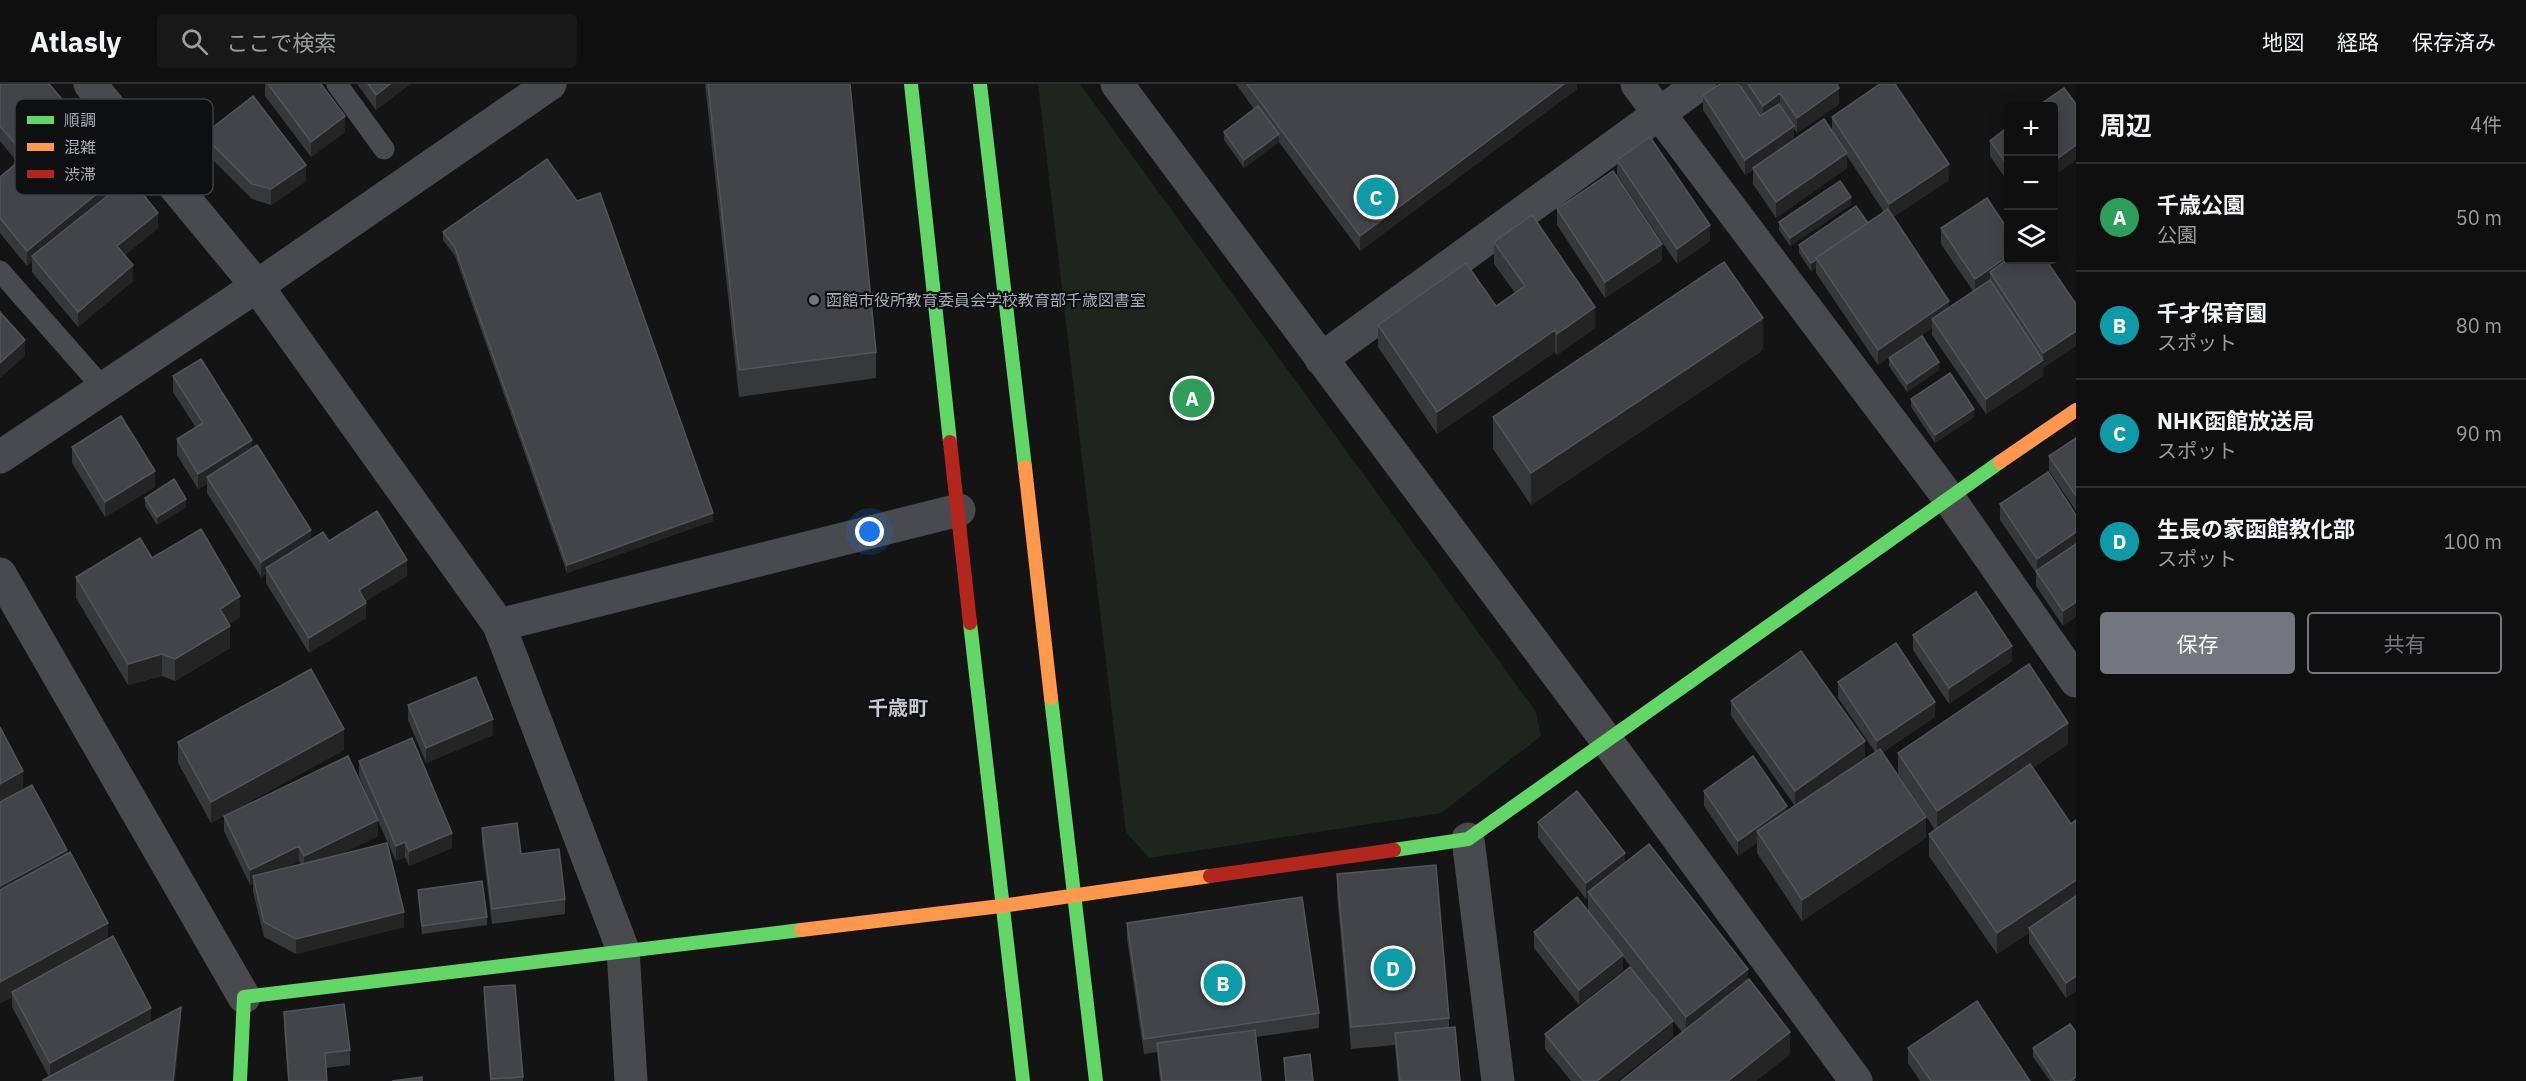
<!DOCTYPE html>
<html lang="ja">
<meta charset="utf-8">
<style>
:root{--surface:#0f0f0f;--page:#181818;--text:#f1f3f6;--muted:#9b9c9e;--line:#2f2f2f;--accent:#73767d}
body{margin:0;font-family:"IBM Plex Sans","Noto Sans JP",sans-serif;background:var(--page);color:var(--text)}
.controls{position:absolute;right:18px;top:18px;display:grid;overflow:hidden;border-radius:6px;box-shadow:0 3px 15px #0003}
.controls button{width:54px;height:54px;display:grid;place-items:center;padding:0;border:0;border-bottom:2px solid var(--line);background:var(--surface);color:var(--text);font:30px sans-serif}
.you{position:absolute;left:870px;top:448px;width:21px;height:21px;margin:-15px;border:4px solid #fff;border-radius:50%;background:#1a73e8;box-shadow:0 0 0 9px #1a73e833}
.badge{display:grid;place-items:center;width:39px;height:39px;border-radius:50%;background:var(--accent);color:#fff;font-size:20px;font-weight:700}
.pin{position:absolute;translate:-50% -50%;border:3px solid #fff;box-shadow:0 2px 6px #0006}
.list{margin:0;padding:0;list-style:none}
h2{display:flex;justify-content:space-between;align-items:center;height:78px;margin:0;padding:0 24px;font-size:26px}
h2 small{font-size:20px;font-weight:400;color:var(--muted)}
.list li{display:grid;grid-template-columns:39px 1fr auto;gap:18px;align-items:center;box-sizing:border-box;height:108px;padding:0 24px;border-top:2px solid var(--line)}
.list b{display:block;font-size:22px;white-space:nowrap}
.list p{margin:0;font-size:20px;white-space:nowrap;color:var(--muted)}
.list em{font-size:20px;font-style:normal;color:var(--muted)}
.actions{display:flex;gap:12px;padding:18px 24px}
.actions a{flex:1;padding:14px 0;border:2px solid var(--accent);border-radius:6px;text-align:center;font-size:21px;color:var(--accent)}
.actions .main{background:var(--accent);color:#fff}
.icon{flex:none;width:33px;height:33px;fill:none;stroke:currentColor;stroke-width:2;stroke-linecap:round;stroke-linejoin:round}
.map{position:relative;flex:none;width:2076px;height:997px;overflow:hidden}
header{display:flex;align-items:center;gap:36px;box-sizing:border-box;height:84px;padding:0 30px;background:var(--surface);border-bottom:2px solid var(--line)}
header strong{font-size:28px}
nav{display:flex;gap:33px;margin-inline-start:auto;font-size:21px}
.search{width:420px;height:54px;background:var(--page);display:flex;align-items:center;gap:15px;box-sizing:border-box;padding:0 21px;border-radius:6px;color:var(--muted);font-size:22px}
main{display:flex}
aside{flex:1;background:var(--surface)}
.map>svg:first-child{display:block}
.green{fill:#1e251f}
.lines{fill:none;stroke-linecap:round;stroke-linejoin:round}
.lane{stroke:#494a4d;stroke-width:21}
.street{stroke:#494a4d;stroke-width:33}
.fast{stroke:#63d668;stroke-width:14}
.slow{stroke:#ff974d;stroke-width:14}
.jam{stroke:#b3261e;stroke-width:14}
.wall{fill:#373839;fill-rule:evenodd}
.shaded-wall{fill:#242425}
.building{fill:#434447;stroke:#535458;stroke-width:1.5}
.poi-dot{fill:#73767d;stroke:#0e0f10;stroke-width:2}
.labels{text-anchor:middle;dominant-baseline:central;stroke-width:4.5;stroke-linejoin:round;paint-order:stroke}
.poi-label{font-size:16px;fill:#a6abb5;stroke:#0e0f10;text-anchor:start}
.quarter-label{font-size:20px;font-weight:bold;fill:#c7cad1;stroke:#0e0f10}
.key{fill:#0e0f10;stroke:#3c3e42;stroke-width:1.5}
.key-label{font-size:16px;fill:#a6abb5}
</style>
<header>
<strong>Atlasly</strong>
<div class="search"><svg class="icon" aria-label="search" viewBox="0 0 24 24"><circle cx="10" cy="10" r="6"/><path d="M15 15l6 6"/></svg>ここで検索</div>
<nav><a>地図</a><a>経路</a><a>保存済み</a></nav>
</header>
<main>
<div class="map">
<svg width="2076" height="997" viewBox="0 0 2076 997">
<rect width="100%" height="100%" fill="#141414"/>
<!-- green -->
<path class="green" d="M1038,0H1080L1536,628L1541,652L1441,729L1149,774L1126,748Z"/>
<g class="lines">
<!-- lane -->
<path class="lane" d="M337,0L384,65
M0,187L103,304"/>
<!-- street -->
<path class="street" d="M90,0L257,202L499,541L623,866L631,997
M1117,0L1607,657L1856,997
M1637,0L1948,413L2076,597
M1321,275L1700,0
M0,373L257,202L550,0
M0,490L244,913
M499,541L959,426
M1468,755L1498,997"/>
<!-- fast -->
<path class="fast" d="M911,0L950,358
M980,0L1025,383
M970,539L1023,997
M1051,614L1096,997
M1394,766L1468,755L2000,378
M240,997L244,913L801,846"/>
<!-- slow -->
<path class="slow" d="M2000,378L2076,326
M1025,383L1051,614
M801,846L1001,822L1210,792"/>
<!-- jam -->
<path class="jam" d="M950,358L970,539
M1210,792L1394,766"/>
</g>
<!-- wall -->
<path class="wall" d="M0,0L67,36L17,78L0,57Z
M265,0H321L345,48L311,73L265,12Z
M357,0H410L376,26Z
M705,0H850L876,268V294L739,313Z
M1236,0H1577V5L1360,167L1279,58L1244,84L1224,56V48L1254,25Z
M1741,0H1837L1839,20L1797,49L1794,45V56L1832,46V33L1949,96L1893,133L1949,224L1973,207L1941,160V144L2008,176H2046L2043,292L1986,330L1932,251V244L1878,281L1816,189V183L1811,187L1799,169V161L1868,139L1884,128L1847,72V84L1776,134L1753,100V86L1745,91L1703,26V11L1741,3Z
M2008,43V98L1990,72V57Z
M203,51L306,97L271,121L252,115L203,66Z
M59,64L121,101L158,144L125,171L133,197L78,243L32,188V178L27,182L0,149V93Z
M1617,76L1710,157L1677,180L1617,91Z
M1851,121L1790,162L1779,146V138Z
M1557,125L1662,176L1605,214L1557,141Z
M443,148L713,437L567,489L455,172L443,156Z
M1494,158L1595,244L1557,271L1555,268L1437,350L1378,263V241L1496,222L1515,209L1494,180Z
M1763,266L1531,421L1493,365V333Z
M1889,274L1939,286L1907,308L1889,282Z
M173,292L252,365L311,456L329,457L407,492L366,517V534L309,569L266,499V490L261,493L207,409V400L198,405L177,371V355L196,344L173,308Z
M1911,315L1974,333L1935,359L1911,323Z
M2076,354V427L2049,387V372Z
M72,363L155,403L105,433L72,379Z
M145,414L186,423L157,441L145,422Z
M2000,420L2076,431L2063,542L2036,502V489L2000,436Z
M152,474L240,533L229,540L230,564L175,597L162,592L128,601L76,514V493Z
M1913,551L2012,577L1949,620L1913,566Z
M1838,598L1935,633L1883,668L1926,754L1802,837L1757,769V759L1738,772L1704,722V707L1787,727L1795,722L1731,632V617L1865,673L1816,708L1875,668L1838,614Z
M408,621L493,651L426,679L408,636Z
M178,658L344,666L225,731L377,734L359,692V677L452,764L409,782L405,773L396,777L378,737V752L340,770L404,843L296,870L264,853L253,808V800L250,801L224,747V732L211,739L178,679ZM299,777L301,780L285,784Z
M2068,660L2033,684L2071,740L2076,736V907L2066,914L2029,859V849L1997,870L1929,772V750L1935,746L1898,690V669Z
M23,706L67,769L108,855L151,939L181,938L49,993L12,923V913L0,919Z
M1538,738L1625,779L1748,896L1790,970L1756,997H1621L1682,948L1673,937V953L1617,997H1571L1545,965V950L1668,931L1623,873V886L1579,921L1534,864V848L1588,827V813L1586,815L1538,754Z
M482,744L521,770L565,815V830L492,840L482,759Z
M1337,790L1449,934V944L1460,997H1398L1395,961L1351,965L1337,811Z
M418,806L487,833V841L422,850L418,814Z
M1127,839L1319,929V944L1256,953L1261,997H1160L1157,968L1144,970L1127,855Z
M484,903L523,993V997H490L484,919Z
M284,928L350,966V981L326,984L327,997H288L284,943Z
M1908,964L2030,997H1920L1908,979Z
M2033,964L2076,997H2050L2033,973Z
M1284,974L1313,997H1285Z"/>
<!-- shaded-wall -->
<path class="shaded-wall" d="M390,0H410L376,26V11Z
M1564,0H1577V5L1360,167V152Z
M1839,4V20L1797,49V34Z
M1780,9V25L1763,37V22Z
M67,21V36L17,78V62Z
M345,32V48L311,73V58Z
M1794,42V57L1745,91V76Z
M1279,50V58L1244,84V76Z
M2076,61V76L2054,92V77Z
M1847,69V84L1776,134V118Z
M1949,80V96L1889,136V120Z
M306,81V97L271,121V105Z
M121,90V106L32,172V178L27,182V167Z
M1851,113V121L1790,162V154Z
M158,129V144L117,178V162Z
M1710,141V157L1677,180V165Z
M1662,160V176L1605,214V198Z
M2008,172V176L1990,188V200L1975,210V195Z
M1816,175V183L1811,187V179Z
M133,181V197L78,243V228Z
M1949,217V233L1932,235V244L1878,281V266Z
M1595,223V244L1557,271V250Z
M1763,234V266L1531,421V389Z
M1555,246V268L1437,350V328Z
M2076,247V262L2043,284V269Z
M25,256V272L0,294V279Z
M2043,276V292L1986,330V315Z
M1939,278V286L1907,308V300Z
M1974,325V333L1935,359V351Z
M252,356V371L207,393V400L198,405V390Z
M155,387V403L105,433V418Z
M186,415V423L157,441V433Z
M713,429V437L567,489V481Z
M311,446V461L266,484V490L261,493V478Z
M2076,448V463L2037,488V475Z
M407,476V492L359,521V506Z
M240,512V533L220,546V525Z
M2076,518V533L2063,542V527Z
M366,519V534L309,569V554Z
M230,542V564L175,597V575Z
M2012,562V577L1949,620V604Z
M162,570V592L128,601V580Z
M1935,618V633L1877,672V657Z
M493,635V651L426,679V664Z
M2068,639V660L1937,748V727Z
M344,645V666L211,739V718Z
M1865,657V673L1795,723V707Z
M23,687V709L0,721V700Z
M1787,722V738L1757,747V759L1738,772V757Z
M1926,733V754L1802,837V816Z
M378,736V752L304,788V772Z
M452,749V764L409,782V767Z
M405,758V773L396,777V762Z
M299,762V777L254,799L253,792V800L250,801V786Z
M67,766V781L0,818V802Z
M1625,769V784L1588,808V813L1586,815V799Z
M2076,796V817L2029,844V849L1997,870V849Z
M404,828V843L296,870V855Z
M108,839V860L12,908V913L0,919V898Z
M1623,871V886L1579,921V906Z
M1748,885V906L1686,954V933Z
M2076,892V907L2066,914V899Z
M181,923V938L175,997H173Z
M151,924V939L50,995V979Z
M1673,937V953L1617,997H1597Z
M1790,948V970L1756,997H1728Z"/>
<!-- building -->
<path class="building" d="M0,0H49L67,21L17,62L0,42Z
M268,0H321L345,32L311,58Z
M368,0H390L376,11Z
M708,0H850L876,268L739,286Z
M1247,0H1564L1360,152Z
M1720,0H1739L1760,32L1779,20L1794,42L1745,76L1703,11Z
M1748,0H1837L1839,4L1797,34L1780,9L1763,22Z
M1880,0H1895L1949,80L1889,120L1832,33Z
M2064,4L2076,20V61L2054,77V22H2038Z
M253,12L306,81L271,105L252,100L203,51Z
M1258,22L1279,50L1244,76L1224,48Z
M1824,35L1847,69L1776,118L1753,84Z
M2008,43V82L1990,57Z
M83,45L121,90L27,167L0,134V93L49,52L59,64Z
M1650,53L1710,141L1677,165L1617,76Z
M547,75L577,117L600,109L713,429L567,481L455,164L443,148Z
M1613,87L1662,160L1605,198L1557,125Z
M130,94L158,129L117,162L133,181L78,228L32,172Z
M1840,97L1851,113L1790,154L1779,138Z
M1987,114L2008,146V172L1975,195L1941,144Z
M1856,122L1868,139L1816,174L1817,175L1811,179L1799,161Z
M1888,125L1949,217L1878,266L1816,174Z
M1532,131L1595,223L1557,250L1555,246L1437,328L1378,241L1466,179L1496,222L1525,202L1494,158Z
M2008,175L2046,176L2076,220V247L2043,269L1990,188Z
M1724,178L1763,234L1531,389L1493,333Z
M1990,196L2043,276L1986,315L1932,235Z
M0,228L25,256L0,279Z
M1922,252L1939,278L1907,300L1889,274Z
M201,275L252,356L198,390L177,355L203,339L173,292Z
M1950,289L1974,325L1935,351L1911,315Z
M121,332L155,387L105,418L72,363Z
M2076,354V412L2049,372Z
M257,361L311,446L261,478L207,393Z
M2048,388L2076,431V448L2037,475L2000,420Z
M174,395L186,415L157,433L145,414Z
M377,427L407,476L359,506L366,519L309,554L266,484L323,448L329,457Z
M201,445L240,512L220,525L230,542L175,575L162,570L128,580L76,493L140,454L152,474Z
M2076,460V518L2063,527L2036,487Z
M1976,508L2012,562L1949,604L1913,551Z
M1896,559L1935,618L1877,657L1838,598Z
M1801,567L1865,657L1795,707L1731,617Z
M2029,580L2068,639L1937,727L1898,669Z
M311,585L344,645L211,718L178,658Z
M476,593L493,635L426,664L408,621Z
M0,643L23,687L0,700Z
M412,654L452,749L409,767L405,758L396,762L359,677Z
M1880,665L1926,733L1802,816L1757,747Z
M348,672L378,736L304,772L299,762L250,786L224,732Z
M1753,672L1787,722L1738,757L1704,707Z
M2030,680L2071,740L2076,736V796L1997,849L1929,750Z
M32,701L67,766L0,802V718Z
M1577,707L1625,769L1586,799L1538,738Z
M517,739L521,770L559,765L565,815L492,825L482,744Z
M387,759L404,828L296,855L264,838L253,792Z
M1649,760L1748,885L1686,933L1588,808Z
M70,768L108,839L0,898V806Z
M1436,781L1449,934L1351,943L1337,790Z
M482,797L487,833L422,842L418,806Z
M2076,812V892L2066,899L2029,844Z
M1302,813L1319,929L1144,955L1127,839Z
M1577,813L1623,871L1579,906L1534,848Z
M113,852L151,924L50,979L12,908Z
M1630,883L1673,937L1597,997H1583L1545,950Z
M1749,895L1790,948L1728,997H1621Z
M515,901L523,993L491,995L484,903Z
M1977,917L2030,997H1931L1908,964Z
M344,920L350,966L325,969L327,997H289L284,928Z
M181,923L173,997H43V996Z
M2070,940L2076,948V993L2070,997H2055L2033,964Z
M1455,943L1460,997H1400L1395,949Z
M1255,946L1261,997H1162L1157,959Z
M1310,970L1313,997H1286L1284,974Z
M422,993V997H392Z"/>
<!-- markers -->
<circle class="poi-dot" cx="814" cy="216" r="6"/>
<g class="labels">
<!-- poi labels -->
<g class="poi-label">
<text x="826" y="216">函館市役所教育委員会学校教育部千歳図書室</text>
</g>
<!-- quarter labels -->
<g class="quarter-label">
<text x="898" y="623">千歳町</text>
</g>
</g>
<!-- legend -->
<rect x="15" y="15" width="198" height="96" rx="9" class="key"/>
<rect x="27" y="32" width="27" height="8" fill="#63d668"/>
<rect x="27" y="59" width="27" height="8" fill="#ff974d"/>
<rect x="27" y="86" width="27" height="8" fill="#b3261e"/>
<g class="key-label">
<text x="64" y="42">順調</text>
<text x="64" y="69">混雑</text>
<text x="64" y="96">渋滞</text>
</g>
</svg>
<div class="controls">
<button>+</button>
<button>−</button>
<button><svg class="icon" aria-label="layers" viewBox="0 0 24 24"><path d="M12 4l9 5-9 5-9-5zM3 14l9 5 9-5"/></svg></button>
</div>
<div class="you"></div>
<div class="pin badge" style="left:1192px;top:314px;background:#2e9e5b">A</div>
<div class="pin badge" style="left:1223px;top:899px;background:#0f9aa8">B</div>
<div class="pin badge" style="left:1376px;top:113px;background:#0f9aa8">C</div>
<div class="pin badge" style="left:1393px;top:884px;background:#0f9aa8">D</div>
</div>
<aside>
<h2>周辺<small>4件</small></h2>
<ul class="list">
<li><span class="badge" style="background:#2e9e5b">A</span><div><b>千歳公園</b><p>公園</p></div><em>50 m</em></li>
<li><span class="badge" style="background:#0f9aa8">B</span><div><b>千才保育園</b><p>スポット</p></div><em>80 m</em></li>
<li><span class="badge" style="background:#0f9aa8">C</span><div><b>NHK函館放送局</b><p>スポット</p></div><em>90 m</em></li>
<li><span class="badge" style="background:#0f9aa8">D</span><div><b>生長の家函館教化部</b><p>スポット</p></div><em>100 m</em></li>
</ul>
<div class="actions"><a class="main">保存</a><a>共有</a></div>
</aside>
</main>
